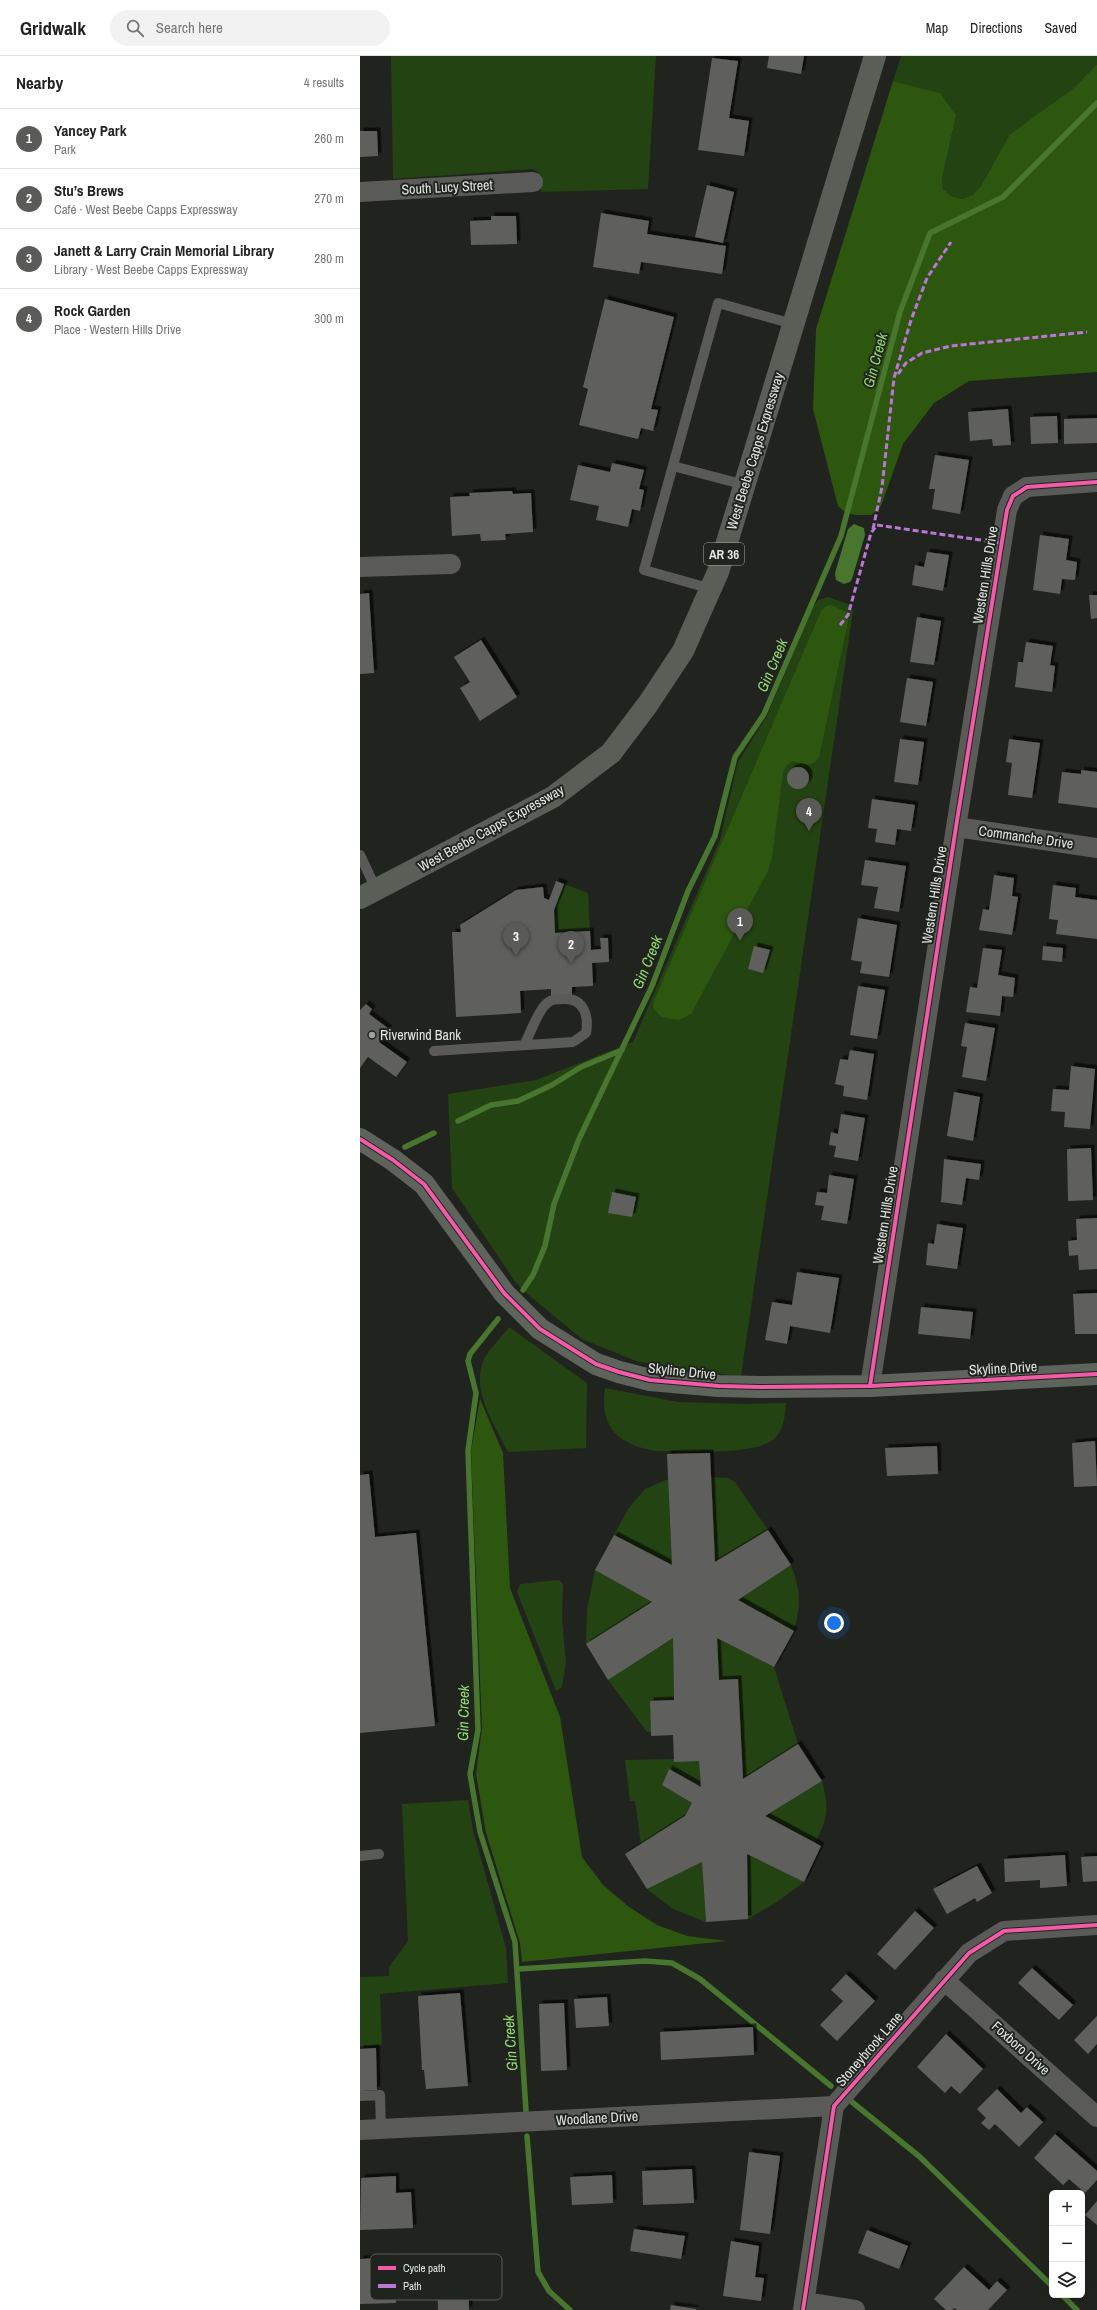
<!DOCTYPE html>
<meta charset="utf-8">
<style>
:root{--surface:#fff;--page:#f2f2f2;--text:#222;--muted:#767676;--line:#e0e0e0;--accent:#5a5b59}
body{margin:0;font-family:"Archivo Narrow",sans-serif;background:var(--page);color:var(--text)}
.controls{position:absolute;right:12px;bottom:12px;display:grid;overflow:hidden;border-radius:6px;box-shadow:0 2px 10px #0003}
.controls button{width:36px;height:36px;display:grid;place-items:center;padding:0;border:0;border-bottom:1px solid var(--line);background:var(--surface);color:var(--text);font:20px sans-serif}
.you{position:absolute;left:474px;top:1567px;width:14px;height:14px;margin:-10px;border:3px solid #fff;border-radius:50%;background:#1a73e8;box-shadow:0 0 0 6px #1a73e833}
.badge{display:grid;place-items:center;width:26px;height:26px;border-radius:50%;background:var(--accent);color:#fff;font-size:13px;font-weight:700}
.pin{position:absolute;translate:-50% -33px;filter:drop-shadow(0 1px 2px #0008)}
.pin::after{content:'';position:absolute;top:21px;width:14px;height:12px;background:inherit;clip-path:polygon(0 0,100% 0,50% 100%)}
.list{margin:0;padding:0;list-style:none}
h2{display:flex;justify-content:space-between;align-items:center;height:52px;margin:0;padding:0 16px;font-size:17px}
h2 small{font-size:13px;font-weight:400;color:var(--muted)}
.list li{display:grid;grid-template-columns:26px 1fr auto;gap:12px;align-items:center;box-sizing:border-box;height:60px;padding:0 16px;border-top:1px solid var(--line)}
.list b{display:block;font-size:15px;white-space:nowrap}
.list p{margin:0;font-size:13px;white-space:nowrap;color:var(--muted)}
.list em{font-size:13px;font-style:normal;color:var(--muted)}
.icon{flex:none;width:22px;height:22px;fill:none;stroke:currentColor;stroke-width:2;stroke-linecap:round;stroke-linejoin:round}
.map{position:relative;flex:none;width:737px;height:2254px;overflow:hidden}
header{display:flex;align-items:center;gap:24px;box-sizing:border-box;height:56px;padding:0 20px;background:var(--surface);border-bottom:1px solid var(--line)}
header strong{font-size:19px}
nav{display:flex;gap:22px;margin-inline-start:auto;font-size:14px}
.search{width:280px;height:36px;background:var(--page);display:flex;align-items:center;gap:10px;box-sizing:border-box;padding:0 14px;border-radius:22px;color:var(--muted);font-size:15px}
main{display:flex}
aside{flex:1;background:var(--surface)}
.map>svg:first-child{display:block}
.green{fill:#244312}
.forest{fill:#2d570f}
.water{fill:#48762f}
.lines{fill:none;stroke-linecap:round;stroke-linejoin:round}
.stream{stroke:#48762f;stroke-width:5.5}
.building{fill:#5e605d;filter:url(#shadow)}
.lane{stroke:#5a5b59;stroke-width:10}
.street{stroke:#5a5b59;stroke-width:20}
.secondary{stroke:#5e635c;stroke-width:22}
.primary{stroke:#595f56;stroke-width:22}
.quiet{stroke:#ba77d6;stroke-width:3;stroke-dasharray:6 3;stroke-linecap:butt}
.cycleway-casing{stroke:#20241e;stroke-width:6}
.cycleway{stroke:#f35aa7;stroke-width:4}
.poi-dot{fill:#9ea09c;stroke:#20241e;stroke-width:1.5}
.labels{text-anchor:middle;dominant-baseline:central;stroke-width:4;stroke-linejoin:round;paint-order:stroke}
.shield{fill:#20241e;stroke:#a7aaa6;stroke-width:1}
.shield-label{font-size:13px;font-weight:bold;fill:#e1e4e0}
.street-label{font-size:14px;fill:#e1e4e0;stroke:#20241e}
.poi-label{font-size:14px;fill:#e1e4e0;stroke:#20241e;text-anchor:start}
.water-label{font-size:15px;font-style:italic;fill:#95d972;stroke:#20241e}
.key{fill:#20241e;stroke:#5a5e58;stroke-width:1}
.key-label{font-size:11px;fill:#e1e4e0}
</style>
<header>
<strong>Gridwalk</strong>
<div class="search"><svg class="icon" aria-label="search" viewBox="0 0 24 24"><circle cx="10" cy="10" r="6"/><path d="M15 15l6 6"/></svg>Search here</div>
<nav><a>Map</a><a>Directions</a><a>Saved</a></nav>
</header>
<main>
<aside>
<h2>Nearby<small>4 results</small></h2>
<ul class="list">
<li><span class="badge">1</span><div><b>Yancey Park</b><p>Park</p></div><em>260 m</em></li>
<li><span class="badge">2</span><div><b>Stu’s Brews</b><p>Café · West Beebe Capps Expressway</p></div><em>270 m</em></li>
<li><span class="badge">3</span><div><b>Janett &amp; Larry Crain Memorial Library</b><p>Library · West Beebe Capps Expressway</p></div><em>280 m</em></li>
<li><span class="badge">4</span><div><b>Rock Garden</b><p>Place · Western Hills Drive</p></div><em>300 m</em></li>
</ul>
</aside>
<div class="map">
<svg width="737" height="2254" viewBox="0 0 737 2254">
<defs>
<filter id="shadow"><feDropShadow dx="3.5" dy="-3.5" stdDeviation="0" flood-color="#0009"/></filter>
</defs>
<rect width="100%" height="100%" fill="#21231f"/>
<!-- green -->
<path class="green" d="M31,0H296L288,133L181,136L179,117L174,113L33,123Z
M541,0H737V8L715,31L650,78L621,130L613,139L602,143L591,140L583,133L582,123L596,59L580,37L533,25Z
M468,541L488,548L493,555L381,1320L315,1313L276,1305L222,1283L165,1236L156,1227L92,1132L88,1038L176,1024L273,986L360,784L378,706L407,660L451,554L458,544Z
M204,828L228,837L230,875L195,877L194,854Z
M149,1271L227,1327L226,1392L148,1396C135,1370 110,1333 124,1303C130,1292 142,1281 149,1271Z
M245,1332L318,1346L385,1348L426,1347C425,1360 424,1374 414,1383C395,1400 324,1395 297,1395C259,1389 239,1372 245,1332Z
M351,1421L368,1422L375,1426L408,1474L355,1506Z
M308,1423L312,1509L254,1479L268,1453L285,1433Z
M431,1509C441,1536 441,1547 434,1575L378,1544Z
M235,1514L292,1546L226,1588L227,1553Z
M199,1524L203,1528L202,1563L206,1606L202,1631L196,1635L157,1536L160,1528Z
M313,1582L314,1644L290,1645L291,1676H287L248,1624Z
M357,1582L414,1611L438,1688L383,1723L378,1623L359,1624Z
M314,1703L339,1705L341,1731L308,1714L302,1729L332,1747L325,1760L281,1788L275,1745H270L265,1704Z
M462,1725C469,1752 468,1763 455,1787L405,1760Z
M108,1744L113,1774L146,1892L148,1927L20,1938L22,1989L0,1990V1921L29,1920V1911L48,1885L42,1748Z
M387,1798L444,1826L417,1846L388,1863Z
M342,1806L346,1866L313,1853L287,1833Z"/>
<!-- forest -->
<path class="forest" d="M737,8V316L609,325L574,347L543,388L521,450L516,455L511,459H495L485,456L478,450L453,353L456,273L533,25L580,37L596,59L582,123L583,133L591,140L602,143L613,139L621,130L650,78L715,31Z
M471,549L486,556L488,566L459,701C452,712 444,708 433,705L427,709L423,716L412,802L408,815L331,958L319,964L301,961L293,952L294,945L461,555L466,550Z
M120,1343L143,1397L150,1532L200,1661L222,1801L243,1829L269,1851L297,1869L327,1880L367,1885L162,1906L160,1887L126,1777L116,1718L122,1672L111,1395Z"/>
<!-- water -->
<path class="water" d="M494,468L504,472L505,479L492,523L490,526L484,528L476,524L475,517L488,473Z"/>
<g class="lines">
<!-- stream -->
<path class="stream" d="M98,1065L131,1049L158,1045L192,1029L221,1011L262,994
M45,1091L74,1077
M163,1234L173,1219L185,1190L194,1148L219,1083L292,930L328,835L355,780L375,701L404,658L481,480L540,256L570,177L643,141L737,47
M138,1263L110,1298L108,1305L116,1337L108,1395L118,1674L110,1718L120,1776L155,1886L166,2055
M158,1913L285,1905L312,1907L340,1923L471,2030
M492,2046L560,2101L692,2230
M167,2080L178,2216L189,2235L210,2254
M702,2239L717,2254"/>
</g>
<!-- building -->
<path class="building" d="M409,0H444L441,18L407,12Z
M352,2L378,5L369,62L389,65L384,100L338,94Z
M0,75H17L18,100L0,101Z
M347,129L374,136L363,187L335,181Z
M241,157L289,165L287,178L366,190L362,218L281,206L279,218L233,211Z
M131,160H156L157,188L111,189L110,165L131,164Z
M245,243L314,261L291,353L298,354L293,375L281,372L278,383L219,369L228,333L223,331Z
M648,353L651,389L633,390L632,383L610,385L608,356Z
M697,360L698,387L671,388L670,361Z
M737,362V387L704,388V363Z
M575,399L609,404L600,458L572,453L575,433H569Z
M252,407L284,414L279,433L284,434L280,455L272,453L268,471L236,464L239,450L210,444L218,409L250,416Z
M152,435L153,438L171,437L173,476L145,478L146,484L121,485L120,478L92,480L90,441L110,440L109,437Z
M680,479L709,483L706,504L717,506L715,524L702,523L700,538L673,534Z
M567,496L589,499L583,535L552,529L555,509L564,511Z
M9,537L14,617L0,618V538Z
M729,539H737V562L731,563Z
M557,561L581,565L574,609L550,606Z
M121,584L157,641L120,665L100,632L110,626L94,601Z
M666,586L693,590L690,609L695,610L692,636L655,631L658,606H663Z
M547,622L573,626L566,670L540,666Z
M540,683L564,686L558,729L534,726Z
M649,683L680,687L672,742L648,739L652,707L646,706Z
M427 722a11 11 0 1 1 22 0a11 11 0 1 1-22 0Z
M721,714L737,716V752L698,747L702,716L721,718Z
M512,743L555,749L551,775L537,773L535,789L515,786L517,773L508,772Z
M505,804L546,810L539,856L514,852L518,831L501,829Z
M634,819L654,822L652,840L658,841L652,879L619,874L623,853L629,854Z
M196,825L204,828L194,854L195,877L230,875L231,894L241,893L240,882H248L249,906L232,907L233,930L212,931V940L191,941V933L160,935L161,957L96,961L92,876H101L100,869L156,834L183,831L184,842L189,844Z
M693,829L716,832L715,841L737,844V883L696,878L698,864L689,863Z
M498,862L537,869L529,921L500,917L502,906L491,904Z
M394,890L410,894L403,917L388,913Z
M683,890L703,892L702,906L682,904Z
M623,892L642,894L638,919L655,922L653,941L642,940L640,960L606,956L610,931L617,932Z
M498,930L525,934L517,983L490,979Z
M6,948L12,953L9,958L29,973L19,986L47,1006L36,1021L8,1001L0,1012V954Z
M605,967L635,972L626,1025L602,1021L607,991L601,990Z
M490,994L514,998L507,1044L483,1040L484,1030L475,1028L480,1003L488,1004Z
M711,1010L735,1013L730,1073L704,1071L705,1056L691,1055L693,1033L709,1034Z
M594,1036L620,1041L613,1085L587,1080Z
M481,1058L505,1062L498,1105L474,1101L476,1090L469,1089L471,1076L478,1078Z
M731,1092L733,1144L708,1145L707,1093Z
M584,1103L621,1108L619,1124L606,1122L602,1149L581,1146Z
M469,1119L494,1123L487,1168L461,1164L464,1150L455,1149L457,1136L467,1137Z
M252,1136L276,1141L272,1161L248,1157Z
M737,1162V1213L719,1214L718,1199L709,1200L708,1185L717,1184L716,1163Z
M577,1168L603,1172L597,1213L566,1209L568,1187L574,1188Z
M437,1216L479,1222L470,1277L430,1270L427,1288L405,1284L412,1246L432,1249Z
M737,1237V1278H715L713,1238Z
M561,1251L613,1256L610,1283L558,1278Z
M735,1385L737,1430L714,1431L712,1387Z
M577,1390L578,1418L527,1420L525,1392Z
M350,1397L355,1506L408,1474L431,1509L378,1544L434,1575L414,1611L357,1582L359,1624L378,1623L383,1723L438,1688L462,1725L405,1760L461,1790L444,1826L387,1798L388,1863L346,1866L342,1806L287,1833L265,1798L325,1760L332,1747L302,1729L309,1713L341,1731L339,1705L314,1706L313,1679L291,1680L290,1645L314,1644L313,1582L248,1624L226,1588L292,1546L235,1514L254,1479L312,1509L307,1398Z
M9,1418L15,1481L56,1477L75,1670L0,1677V1419Z
M705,1799L707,1830L680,1832V1824L645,1826L644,1803Z
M737,1800V1825L723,1826L721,1801Z
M617,1810L632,1837L617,1846L615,1842L587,1858L573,1833Z
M555,1855L574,1872L535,1914L517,1898Z
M672,1912L713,1949L699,1964L658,1927Z
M486,1918L515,1945L477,1985L460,1969L483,1945L471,1934Z
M100,1937L108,2030L66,2033L64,2014H62L58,1940Z
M247,1941L249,1970L216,1972L214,1943Z
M204,1947L207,2014L181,2015L179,1948Z
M737,1960V1988L728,1998L714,1984Z
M393,1971L394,1999L301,2004L300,1976Z
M586,1978L623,2013L600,2038L591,2030L585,2037L557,2011Z
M16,1992L17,2034L0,2035V1993Z
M637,2033L661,2057L667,2051L683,2066L659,2091L635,2068L629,2074L621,2067L626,2062L617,2053Z
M695,2078L737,2115V2124L725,2137L709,2123L703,2129L674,2102Z
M389,2096L420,2100L410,2178L380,2174Z
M332,2113L334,2147L283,2149L282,2115Z
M252,2119L253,2147L212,2149L210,2121Z
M36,2120V2137L51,2136L53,2172L0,2174L1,2122Z
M737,2145V2169L725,2159Z
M274,2173L325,2180L321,2203L270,2195Z
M507,2174L548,2190L539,2213L498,2197Z
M371,2185L399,2190L395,2221L404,2222L401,2245L363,2240Z
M34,2201L36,2247L0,2248V2203Z
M604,2211L629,2234L637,2225L647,2234L628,2254H597L594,2252L592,2254H586L574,2243Z
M108,2212L109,2254H78L77,2213Z
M311,2249L336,2253V2254H310Z"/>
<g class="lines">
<!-- lane -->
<path class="lane" d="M313,410L385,429
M352,533L284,514L358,247L433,268
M0,799L16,833
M74,995L213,986L226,977C229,960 224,942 204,943C197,943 191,943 186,948C176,958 171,977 164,989
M0,1800L19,1798
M0,2040L20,2039L21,2073"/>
<!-- street -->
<path class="street" d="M0,136L173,126
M0,511L91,508
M596,771L737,792
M510,1330L596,771L647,454L653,440L667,431L737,426
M584,1924L737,2061
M0,2074L474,2050
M444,2246L495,2254
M443,2254L474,2050L609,1897L644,1875L737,1869"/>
<!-- secondary -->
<path class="secondary" d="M0,1083L33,1104L64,1128L144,1237L180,1273L236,1308L259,1316L290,1324L359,1330L400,1331L510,1330L737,1318"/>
<!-- primary -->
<path class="primary" d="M0,842L193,741L251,697L288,648L323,595L358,516L515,0"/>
<!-- quiet -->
<path class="quiet" d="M538,318L546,307L562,297L591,290L727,276
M513,473L522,431L534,322L551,264L567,222L591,186
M480,569L488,559L511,477L517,469L641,487"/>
<defs>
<path id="cycleway" d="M0,1083L33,1104L64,1128L144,1237L180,1273L236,1308L259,1316L290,1324L359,1330L400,1331L510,1330L737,1318
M510,1330L596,771L647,454L653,440L667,431L737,426
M443,2254L474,2050L609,1897L644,1875L737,1869"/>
</defs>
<!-- cycleway casing -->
<use href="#cycleway" class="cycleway-casing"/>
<!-- cycleway -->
<use href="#cycleway" class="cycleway"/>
</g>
<!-- markers -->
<circle class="poi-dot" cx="12" cy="979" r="4"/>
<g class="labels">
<!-- shield labels -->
<rect class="shield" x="344" y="487" width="40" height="22" rx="3"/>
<g class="shield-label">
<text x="364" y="498">AR 36</text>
</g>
<!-- street labels -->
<g class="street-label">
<text transform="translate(87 131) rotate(-3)">South Lucy Street</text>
<text transform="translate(395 395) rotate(-73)">West Beebe Capps Expressway</text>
<text transform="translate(625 519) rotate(-81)">Western Hills Drive</text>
<text transform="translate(131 772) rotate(-29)">West Beebe Capps Expressway</text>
<text transform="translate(666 781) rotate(8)">Commanche Drive</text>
<text transform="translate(574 839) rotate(-81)">Western Hills Drive</text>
<text transform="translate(525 1159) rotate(-81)">Western Hills Drive</text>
<text transform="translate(643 1312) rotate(-3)">Skyline Drive</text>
<text transform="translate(322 1315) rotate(6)">Skyline Drive</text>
<text transform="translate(661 1992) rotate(42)">Foxboro Drive</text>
<text transform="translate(509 1993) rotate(-49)">Stoneybrook Lane</text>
<text transform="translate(237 2062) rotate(-3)">Woodlane Drive</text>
</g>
<!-- poi labels -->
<g class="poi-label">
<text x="20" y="979">Riverwind Bank</text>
</g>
<!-- water labels -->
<g class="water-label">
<text transform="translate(515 304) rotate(-75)">Gin Creek</text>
<text transform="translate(412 609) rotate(-67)">Gin Creek</text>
<text transform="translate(287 906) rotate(-68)">Gin Creek</text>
<text transform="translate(103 1657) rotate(-89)">Gin Creek</text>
<text transform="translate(150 1987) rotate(-94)">Gin Creek</text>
</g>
</g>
<!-- legend -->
<rect x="10" y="2198" width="132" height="46" rx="6" class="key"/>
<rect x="18" y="2210" width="18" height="4" fill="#f35aa7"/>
<rect x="18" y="2228" width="18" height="4" fill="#ba77d6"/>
<g class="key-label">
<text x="43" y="2216">Cycle path</text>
<text x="43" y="2234">Path</text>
</g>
</svg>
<div class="controls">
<button>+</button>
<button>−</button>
<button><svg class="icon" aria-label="layers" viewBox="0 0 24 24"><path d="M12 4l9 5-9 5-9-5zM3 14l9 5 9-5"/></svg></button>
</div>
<div class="you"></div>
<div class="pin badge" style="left:380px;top:885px">1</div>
<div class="pin badge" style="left:211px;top:908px">2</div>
<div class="pin badge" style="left:156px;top:900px">3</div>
<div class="pin badge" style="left:449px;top:775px">4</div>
</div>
</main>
